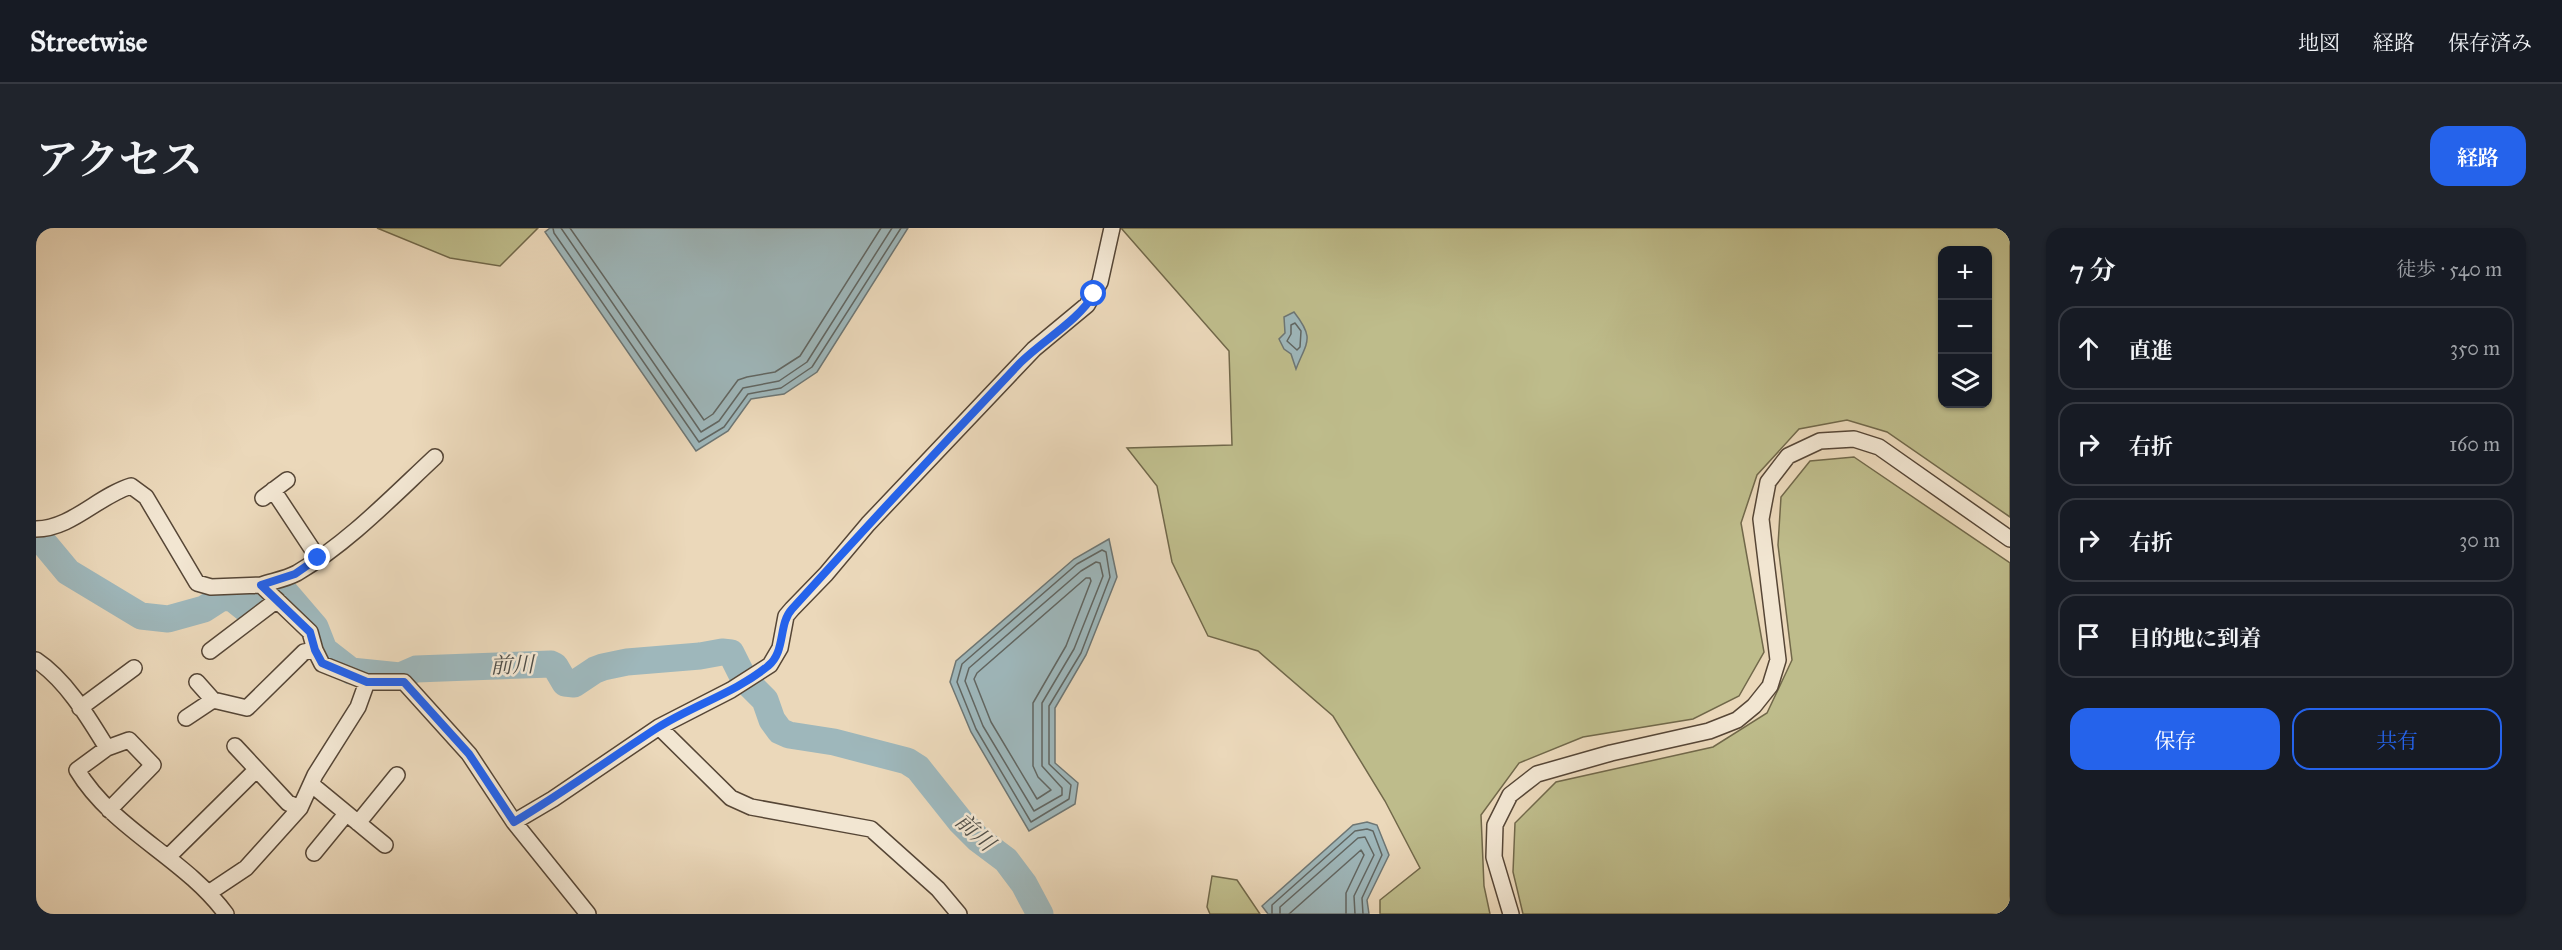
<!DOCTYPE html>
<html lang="ja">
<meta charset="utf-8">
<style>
:root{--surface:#171b24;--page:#20242c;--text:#f1f3f6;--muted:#9ea1a6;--line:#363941;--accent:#2563eb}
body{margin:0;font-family:"IM FELL Great Primer","Noto Serif JP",serif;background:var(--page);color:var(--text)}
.controls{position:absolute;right:18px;top:18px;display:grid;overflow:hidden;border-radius:12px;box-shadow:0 2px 4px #0004}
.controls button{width:54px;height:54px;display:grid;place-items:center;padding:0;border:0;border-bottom:2px solid var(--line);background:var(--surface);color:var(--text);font:30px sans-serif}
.stop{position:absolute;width:18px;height:18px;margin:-14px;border:4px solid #2563eb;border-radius:50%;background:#fff}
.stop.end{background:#2563eb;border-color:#fff;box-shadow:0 2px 6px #0008}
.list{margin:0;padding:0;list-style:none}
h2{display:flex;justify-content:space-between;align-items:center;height:78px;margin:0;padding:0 24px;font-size:26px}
h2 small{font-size:20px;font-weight:400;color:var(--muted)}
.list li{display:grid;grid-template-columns:39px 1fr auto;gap:18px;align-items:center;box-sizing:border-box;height:84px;margin:0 12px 12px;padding:0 12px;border:2px solid var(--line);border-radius:18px}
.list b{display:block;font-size:22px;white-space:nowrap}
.list em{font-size:20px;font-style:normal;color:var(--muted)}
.actions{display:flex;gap:12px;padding:18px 24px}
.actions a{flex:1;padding:14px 0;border:2px solid var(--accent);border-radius:18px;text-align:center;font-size:21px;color:var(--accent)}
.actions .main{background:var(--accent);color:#fff}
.icon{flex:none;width:33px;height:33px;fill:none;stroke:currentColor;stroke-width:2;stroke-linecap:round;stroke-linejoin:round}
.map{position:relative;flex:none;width:1974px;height:686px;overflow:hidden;border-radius:18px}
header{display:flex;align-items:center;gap:36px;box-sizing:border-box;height:84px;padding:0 30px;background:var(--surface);border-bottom:2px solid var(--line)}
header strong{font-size:28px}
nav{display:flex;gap:33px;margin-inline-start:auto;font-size:21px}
.intro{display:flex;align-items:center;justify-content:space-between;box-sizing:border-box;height:144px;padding:0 36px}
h1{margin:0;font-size:42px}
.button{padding:15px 27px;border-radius:18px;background:var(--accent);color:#fff;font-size:21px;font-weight:700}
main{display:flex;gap:36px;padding:0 36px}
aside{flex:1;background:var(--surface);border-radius:18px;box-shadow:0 2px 4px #0004}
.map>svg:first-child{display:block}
.green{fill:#bebc8b;stroke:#71684a;stroke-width:1.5;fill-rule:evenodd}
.water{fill:#9eb7bb;stroke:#6d7674;stroke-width:1.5}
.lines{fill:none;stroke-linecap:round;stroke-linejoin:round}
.shore{stroke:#616662;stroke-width:1.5}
.river{stroke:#9eb7bb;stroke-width:27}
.minor-casing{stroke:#564636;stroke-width:18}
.minor{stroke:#f2e6d2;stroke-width:15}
.route{stroke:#2563eb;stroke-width:8}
.labels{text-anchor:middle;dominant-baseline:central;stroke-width:5;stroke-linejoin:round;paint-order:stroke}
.water-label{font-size:22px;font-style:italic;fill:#4f4e48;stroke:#f2e6d2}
</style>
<header>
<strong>Streetwise</strong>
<nav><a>地図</a><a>経路</a><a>保存済み</a></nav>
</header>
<div class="intro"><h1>アクセス</h1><a class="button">経路</a></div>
<main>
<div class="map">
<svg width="1974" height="686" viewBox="0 0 1974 686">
<rect width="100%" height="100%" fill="#ebd8ba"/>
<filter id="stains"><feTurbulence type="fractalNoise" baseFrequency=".00333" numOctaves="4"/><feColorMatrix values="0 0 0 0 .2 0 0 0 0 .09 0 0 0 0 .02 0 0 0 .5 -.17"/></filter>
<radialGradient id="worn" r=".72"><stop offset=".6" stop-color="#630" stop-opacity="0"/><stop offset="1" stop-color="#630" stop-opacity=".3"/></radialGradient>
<!-- green -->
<path class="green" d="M341,0H502L464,38L414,30Z
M1085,0H1974V289L1851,204L1811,192L1763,201L1721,247L1705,295L1728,424L1703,468L1657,491L1547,509L1483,535L1445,587L1448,658L1454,686H1344V672L1384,640L1349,573L1297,488L1222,423L1172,408L1136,334L1121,258L1091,220L1196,217L1193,123ZM1906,22H1952V176H1906Z
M1818,229L1974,335V686H1487L1477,644L1479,595L1520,554L1677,519L1731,485L1756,432L1742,317L1745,269L1774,233Z
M1176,648L1201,652L1224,686H1174L1171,679Z"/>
<!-- water -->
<path class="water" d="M514,0H872L781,144L748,166L715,171L692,203L660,223L509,4Z
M1258,84C1279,111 1271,113 1260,141L1255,126L1248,121L1243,111L1249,105L1248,89Z
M1073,311L1081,349L1050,427L1019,480V535L1042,555L1039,576L993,603L935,504L914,454L920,433L1038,331Z
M1331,594L1341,597L1353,627L1331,672L1333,686H1232L1226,678L1317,597Z"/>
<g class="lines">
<!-- shore -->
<path class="shore" d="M517,0L518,5L663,214L688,199L712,166L745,160L776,139L865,0
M525,0L665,204L683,193L707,160L743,153L771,134L856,0
M534,0L668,192L677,186L702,152L711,149L739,144L764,128L845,0
M1259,95L1265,103L1264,119L1261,122L1251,113L1255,106V97Z
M1066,322L1070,324L1074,349L1045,425L1013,478V536L1035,557L1033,571L995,594L940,501L921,454L926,436L1041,336Z
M1060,334L1064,335L1067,348L1038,421L1006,475V538L1026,560V567L998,583L947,498L929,453L933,440L1045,343Z
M1050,350H1054L1055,353L1030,418L997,475V538L1002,549L1015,562L1001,571L955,494L938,451L941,445Z
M1236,686V677L1319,603L1331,601L1337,603L1346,627L1326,670L1327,686
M1244,686V679L1322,610L1329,609L1338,627L1318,668L1319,686
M1253,686L1325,622L1328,627L1310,665V686"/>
<!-- river -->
<path class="river" d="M0,312L7,314L32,344L105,388L132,391L168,381L185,370L195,369L210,381L225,375L229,369L249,364L279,399L288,422L315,443L364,448L380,441L515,436L519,438L529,455L538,456L559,442L567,439L591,434L664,428L686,424L695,425L708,451L729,472L736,492L744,503L753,507L798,514L871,533L882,540L925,594L942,611L970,632L988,656L1004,686"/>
<defs>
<path id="minor" d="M237,262L282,330
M227,270L251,252
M0,301C35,301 62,268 95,258L110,269L161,355L175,359L225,357L274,404L279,422L286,436L331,454L322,479L279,547L264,580L210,640L174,664
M225,357C237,353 250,351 261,345C312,315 355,270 399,229
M174,423L241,372
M0,432C30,452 52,489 71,520
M161,454L177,472L211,480L268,424L279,422
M331,454H368L433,526L478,594L517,571L623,499L695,462L734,437L744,420L750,388L756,381L790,346L832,296L998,121L1051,77L1064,54L1076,0
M44,480L98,440
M150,490L177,472
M623,499L695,570L715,579L835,601L902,661L923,686
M199,518L252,575L264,580
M275,556L349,617
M73,582L117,537L93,512L71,520L41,542C77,602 149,630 190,686
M478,594L552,686
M322,595L361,547
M278,625L310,586
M132,629L220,542
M1475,686L1458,629L1459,597L1474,567L1501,546L1575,525L1673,503L1701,492L1718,478L1734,458L1742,432L1725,291L1732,254L1752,228L1784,213L1818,211L1843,219L1974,311"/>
</defs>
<!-- minor casing -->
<use href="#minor" class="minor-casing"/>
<!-- minor -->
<use href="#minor" class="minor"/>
</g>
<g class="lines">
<!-- route -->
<path class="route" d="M282,330L259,346L225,357L274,404L279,422L286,435L331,454H368L433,526L478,594C527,565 573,531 621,500C657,477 699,465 732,438C750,424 742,396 756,381C831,298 907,216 984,135C1006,113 1043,92 1058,66"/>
</g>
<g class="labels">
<!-- water labels -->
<g class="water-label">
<text transform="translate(476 437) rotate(-2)">前川</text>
<text transform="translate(939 604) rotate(42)">前川</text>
</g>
</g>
<rect width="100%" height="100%" filter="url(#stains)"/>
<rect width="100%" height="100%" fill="url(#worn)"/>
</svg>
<div class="controls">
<button>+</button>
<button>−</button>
<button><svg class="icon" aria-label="layers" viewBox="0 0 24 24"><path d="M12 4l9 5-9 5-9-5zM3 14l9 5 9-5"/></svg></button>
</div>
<div class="stop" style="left:1058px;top:66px"></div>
<div class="stop end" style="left:282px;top:330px"></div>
</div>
<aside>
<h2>7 分<small>徒歩 · 540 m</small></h2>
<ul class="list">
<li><svg class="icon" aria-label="ahead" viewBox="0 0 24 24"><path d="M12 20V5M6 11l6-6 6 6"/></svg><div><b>直進</b></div><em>350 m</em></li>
<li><svg class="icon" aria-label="right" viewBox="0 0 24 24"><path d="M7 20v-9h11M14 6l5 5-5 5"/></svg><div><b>右折</b></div><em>160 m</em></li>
<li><svg class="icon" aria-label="right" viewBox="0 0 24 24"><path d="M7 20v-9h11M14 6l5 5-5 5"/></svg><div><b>右折</b></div><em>30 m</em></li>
<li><svg class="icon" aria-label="arrive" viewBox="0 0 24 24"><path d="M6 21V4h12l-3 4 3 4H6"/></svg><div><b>目的地に到着</b></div></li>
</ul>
<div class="actions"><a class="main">保存</a><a>共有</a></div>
</aside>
</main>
